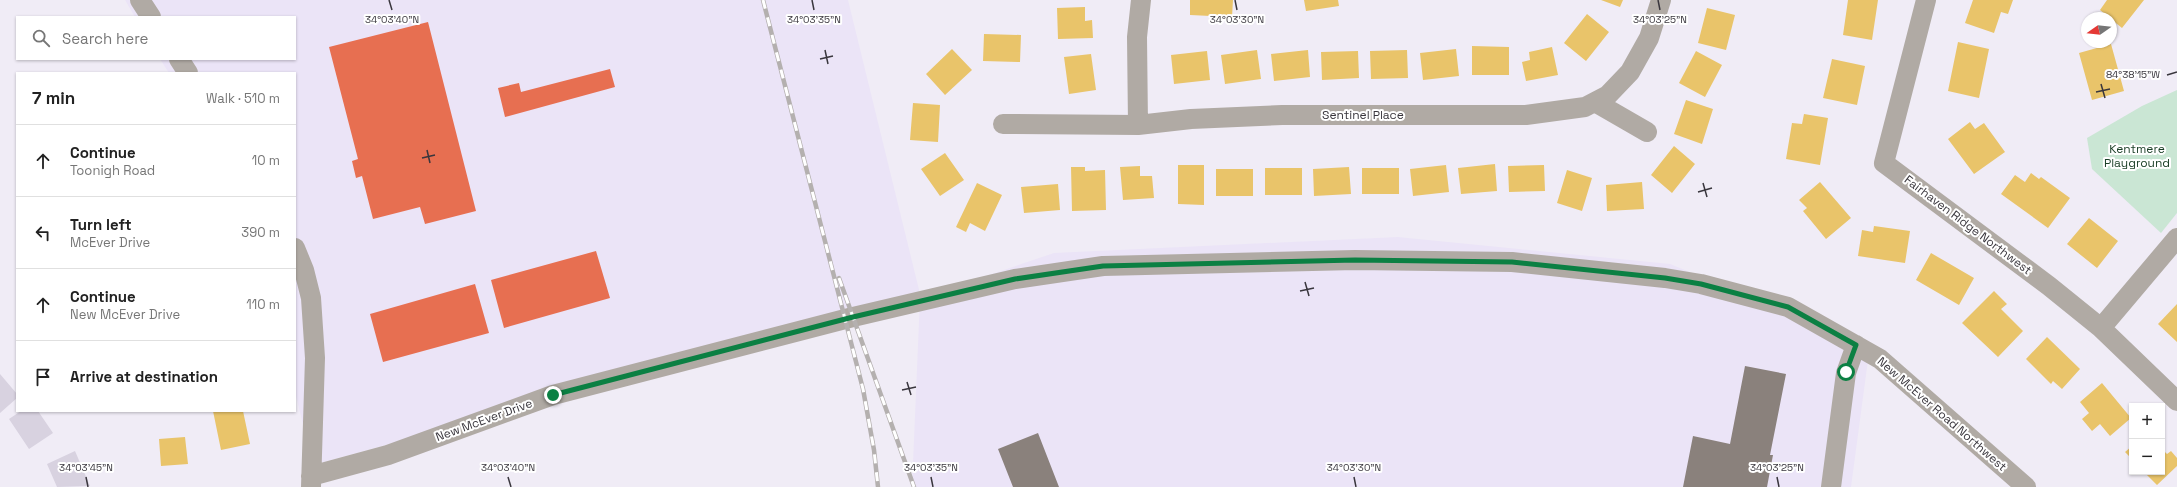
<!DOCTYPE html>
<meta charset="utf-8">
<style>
:root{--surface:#fff;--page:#f2f2f2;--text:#222;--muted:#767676;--line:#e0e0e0}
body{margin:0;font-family:"Space Grotesk",sans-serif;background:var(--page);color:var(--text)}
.controls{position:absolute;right:12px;bottom:12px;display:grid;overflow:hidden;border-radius:0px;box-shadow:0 1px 3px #0004}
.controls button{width:36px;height:36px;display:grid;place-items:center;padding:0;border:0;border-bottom:1px solid var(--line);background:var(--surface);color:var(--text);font:20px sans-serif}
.compass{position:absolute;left:2081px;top:12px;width:36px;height:36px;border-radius:50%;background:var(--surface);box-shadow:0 1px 3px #0004;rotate:256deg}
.stop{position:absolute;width:12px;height:12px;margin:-9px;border:3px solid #0b8043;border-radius:50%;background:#fff}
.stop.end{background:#0b8043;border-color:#fff;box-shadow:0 1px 4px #0008}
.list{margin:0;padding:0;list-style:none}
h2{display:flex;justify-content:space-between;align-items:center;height:52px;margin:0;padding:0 16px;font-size:17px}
h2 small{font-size:13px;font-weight:400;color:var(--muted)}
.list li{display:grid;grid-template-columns:26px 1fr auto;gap:12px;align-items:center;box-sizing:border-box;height:72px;padding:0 16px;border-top:1px solid var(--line)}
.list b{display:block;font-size:15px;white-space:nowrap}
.list p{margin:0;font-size:13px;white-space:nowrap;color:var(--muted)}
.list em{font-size:13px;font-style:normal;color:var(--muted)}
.icon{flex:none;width:22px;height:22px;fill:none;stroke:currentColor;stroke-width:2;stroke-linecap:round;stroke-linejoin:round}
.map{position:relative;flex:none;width:2177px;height:487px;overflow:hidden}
.search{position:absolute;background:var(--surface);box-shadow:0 1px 3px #0004;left:16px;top:16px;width:280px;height:44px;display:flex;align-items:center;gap:10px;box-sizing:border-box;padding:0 14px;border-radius:0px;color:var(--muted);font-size:15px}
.panel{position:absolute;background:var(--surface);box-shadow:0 1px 3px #0004;left:16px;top:72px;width:280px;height:340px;border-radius:0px}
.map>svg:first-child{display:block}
.built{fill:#ebe4f7}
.green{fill:#cae6d4}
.homes{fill:#e9c46a}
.shops{fill:#e76f51}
.industry{fill:#8a817c}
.building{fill:#d8d2e0}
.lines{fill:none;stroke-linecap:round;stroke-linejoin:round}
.minor{stroke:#b0aaa4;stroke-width:20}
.rail-casing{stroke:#b4b0af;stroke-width:4.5}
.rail{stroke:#fff;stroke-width:3;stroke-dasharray:9;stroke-linecap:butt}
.route{stroke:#0b8043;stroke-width:5}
.ticks{fill:none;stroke:#39363d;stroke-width:1.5}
.labels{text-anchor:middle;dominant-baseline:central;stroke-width:4;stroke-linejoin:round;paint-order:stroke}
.street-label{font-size:12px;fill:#39363d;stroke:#fff}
.park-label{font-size:12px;fill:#1a3e26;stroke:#fff}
.ticks-label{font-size:10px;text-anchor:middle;fill:#39363d;stroke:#fff;stroke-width:4;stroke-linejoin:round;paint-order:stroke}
</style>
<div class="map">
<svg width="2177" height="487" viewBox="0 0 2177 487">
<rect width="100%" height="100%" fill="#f0ecf6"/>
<!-- built -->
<path class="built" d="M125,0H848L921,298L1054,253L1398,237L1670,264L1870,345L1851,487H912L920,298L313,465L295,392V73H169L160,59H295V17H135Z"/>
<!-- green -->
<path class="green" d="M2177,90V213L2161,233L2092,169L2087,138L2142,106Z"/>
<!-- homes -->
<path class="homes" d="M1190,0H1233L1232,17L1190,15Z
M1304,0H1338L1339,6L1306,11Z
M1601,0H1623L1620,7Z
M1848,0H1878L1872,40L1843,35Z
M1973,0H2013L2008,14L2001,12L1994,33L1965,23Z
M2107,0H2144L2122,28L2100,10Z
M1085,7V21L1092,20L1093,38L1058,39L1057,8Z
M1707,8L1735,15L1726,50L1698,43Z
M1587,14L1609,32L1586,61L1564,43Z
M984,34L1021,35L1020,62L983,61Z
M1958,42L1989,49L1979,98L1948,91Z
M2111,44L2124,91L2092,100L2079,53Z
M1472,46L1509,47V75H1472Z
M1552,47L1558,75L1526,81L1522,62L1530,60L1529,52Z
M952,49L972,70L945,95L926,74Z
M1456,49L1459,76L1423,80L1420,53Z
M1257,50L1261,79L1225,84L1221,55Z
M1308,50L1310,77L1274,81L1271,54Z
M1407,50L1408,78L1371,79L1370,51Z
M1207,51L1210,80L1174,84L1171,55Z
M1358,51L1359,78L1322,80L1321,52Z
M1696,51L1722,65L1705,97L1679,83Z
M1091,54L1096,90L1069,94L1064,57Z
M1832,59L1865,66L1857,105L1823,98Z
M1686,100L1713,109L1702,144L1674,134Z
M913,103L940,105L938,142L910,140Z
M1804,114L1828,118L1820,165L1786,159L1792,123L1802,124Z
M1970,122L1975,129L1984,123L2005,152L1974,174L1948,139Z
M1674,146L1695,164L1672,193L1651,175Z
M945,153L964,180L940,196L921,169Z
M1495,164L1497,191L1461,194L1458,168Z
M1178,165H1204V205L1178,204Z
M1446,165L1449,192L1413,196L1410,169Z
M1544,165L1545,191L1509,192L1508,166Z
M1140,166V176H1152L1154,198L1123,200L1120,167Z
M1071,167H1085V171L1105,170L1106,210L1072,211Z
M1349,167L1351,194L1314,196L1313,169Z
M1265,168H1302V195H1265Z
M1362,168H1399V194H1362Z
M1216,169H1253V196H1216Z
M1567,170L1592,178L1582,211L1557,203Z
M2031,173L2039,179L2041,177L2070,198L2048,228L2001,194L2015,175L2025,182Z
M1642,182L1644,209L1607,211L1606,185Z
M1820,182L1851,218L1826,239L1803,211L1807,208L1799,200Z
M977,183L1002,195L985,231L970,223L966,232L956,227Z
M1058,184L1060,210L1024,213L1021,187Z
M2089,218L2118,241L2097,268L2067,244Z
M1874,226L1910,231L1905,263L1858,256L1862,230L1873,232Z
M1931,253L1974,278L1959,305L1916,280Z
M1994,291L2007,304L2001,309L2023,331L1998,357L1962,323Z
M2177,304V342L2158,324Z
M2047,337L2080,369L2062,389L2053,381L2051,384L2026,359Z
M2102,383L2131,418L2110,436L2100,424L2092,431L2082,419L2089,413L2080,402Z
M213,411H243L250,444L221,450Z
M185,437L188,464L161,466L159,439Z
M2132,446V459L2125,452Z
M2162,449L2167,454L2171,451L2177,458V466L2157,485L2144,472H2162Z"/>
<!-- shops -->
<path class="shops" d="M428,22L476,211L425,224L420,207L373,219L362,176L356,178L352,161L358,159L329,47Z
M610,69L615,87L505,117L498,88L519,83L521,92Z
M596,251L610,298L504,328L491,280Z
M475,284L489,333L383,362L370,314Z"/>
<!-- industry -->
<path class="industry" d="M1745,366L1786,374L1770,455H1773L1767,487H1683L1693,436L1730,444Z
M1038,433L1059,487H1013L998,449Z"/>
<!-- building -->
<path class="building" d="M0,374L17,394V398L0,413Z
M21,411H38L53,433L29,449L9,419Z
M75,451L90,486L57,487L47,464Z"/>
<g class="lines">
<!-- minor -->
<path class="minor" d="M140,0L151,17
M1926,0L1884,163L2049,286L2101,328L2177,401
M179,59L188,73
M1595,102L1647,132
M1003,124L1138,125L1191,119L1282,115H1526L1585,107L1608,95L1630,72L1649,38L1661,0
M1138,125L1137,37L1141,0
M295,248L304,270L311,298L315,358L311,487
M2101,328L2177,238
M311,476L388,455L553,395L853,317L1015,279L1103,266L1355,260L1512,262L1665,278L1701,284L1788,307L1880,359L2026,487
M1831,487L1846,373L1856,345"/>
<defs>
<path id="rail" d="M763,0L863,389L874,450L878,487
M839,278L914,487"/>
</defs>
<!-- rail casing -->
<use href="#rail" class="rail-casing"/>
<!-- rail -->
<use href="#rail" class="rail"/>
</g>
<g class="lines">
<!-- route -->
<path class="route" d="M553,395L853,317L1015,279L1103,266L1355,260L1512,262L1665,278L1701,284L1788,307L1856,345L1846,372"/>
</g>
<!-- ticks -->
<path class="ticks" d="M389,0L392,10M812,0L814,10M1235,0L1237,10M1658,0L1660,10M825,50L828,64M820,59L833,56M2167,75L2177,72M2101,84L2105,98M2096,92L2110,89M427,150L430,163M422,158L435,155M1703,183L1707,197M1698,192L1712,188M1305,282L1309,296M1300,291L1314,288M907,382L911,395M902,390L916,387M86,477L88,487M508,477L511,487M931,477L933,487M1354,477L1356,487M1777,477L1779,487"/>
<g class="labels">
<!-- street labels -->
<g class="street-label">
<text x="1363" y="115">Sentinel Place</text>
<text transform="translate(1968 225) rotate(37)">Fairhaven Ridge Northwest</text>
<text transform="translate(1942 414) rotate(41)">New McEver Road Northwest</text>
<text transform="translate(484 420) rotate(-20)">New McEver Drive</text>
</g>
<!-- park labels -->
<g class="park-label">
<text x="2137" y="149">Kentmere<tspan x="2137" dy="14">Playground</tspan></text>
</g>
</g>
<g class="ticks-label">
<text x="392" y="23">34°03'40"N</text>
<text x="814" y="23">34°03'35"N</text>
<text x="1237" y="23">34°03'30"N</text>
<text x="1660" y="23">34°03'25"N</text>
<text x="2133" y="78">84°38'15"W</text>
<text x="86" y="471">34°03'45"N</text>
<text x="508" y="471">34°03'40"N</text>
<text x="931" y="471">34°03'35"N</text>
<text x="1354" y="471">34°03'30"N</text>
<text x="1777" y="471">34°03'25"N</text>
</g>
</svg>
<div class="controls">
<button>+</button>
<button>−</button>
</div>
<svg class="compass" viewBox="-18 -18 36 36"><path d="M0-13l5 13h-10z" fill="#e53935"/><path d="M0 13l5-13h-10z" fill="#767676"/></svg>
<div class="stop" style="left:1846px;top:372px"></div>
<div class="stop end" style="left:553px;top:395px"></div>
<div class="search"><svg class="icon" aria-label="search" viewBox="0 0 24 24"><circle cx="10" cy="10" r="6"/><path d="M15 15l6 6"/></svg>Search here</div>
<section class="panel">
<h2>7 min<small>Walk · 510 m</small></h2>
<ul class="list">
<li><svg class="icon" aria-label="ahead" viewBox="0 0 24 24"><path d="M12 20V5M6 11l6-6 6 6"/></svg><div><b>Continue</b><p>Toonigh Road</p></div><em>10 m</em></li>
<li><svg class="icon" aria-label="left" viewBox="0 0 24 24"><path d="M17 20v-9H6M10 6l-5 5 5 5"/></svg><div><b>Turn left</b><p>McEver Drive</p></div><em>390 m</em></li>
<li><svg class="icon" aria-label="ahead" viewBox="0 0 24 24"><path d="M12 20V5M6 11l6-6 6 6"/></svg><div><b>Continue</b><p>New McEver Drive</p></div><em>110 m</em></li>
<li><svg class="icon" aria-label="arrive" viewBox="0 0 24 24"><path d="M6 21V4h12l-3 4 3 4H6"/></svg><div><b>Arrive at destination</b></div></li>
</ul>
</section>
</div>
